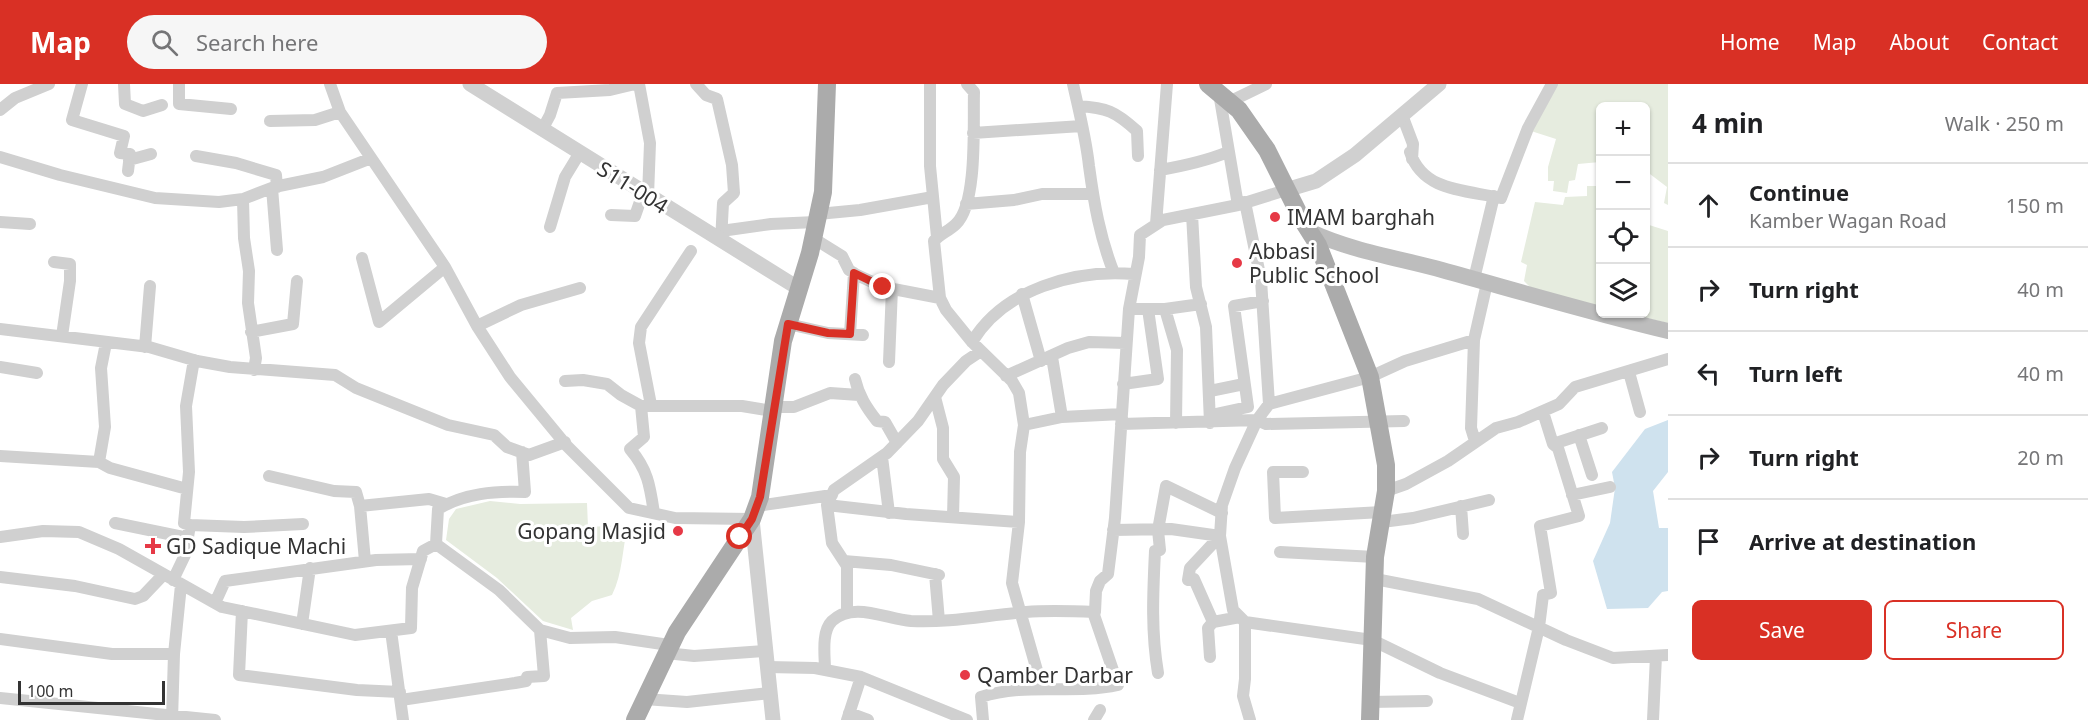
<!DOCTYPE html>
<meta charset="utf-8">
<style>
:root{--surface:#fff;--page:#f6f6f6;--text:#202124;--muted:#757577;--line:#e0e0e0;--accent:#d93025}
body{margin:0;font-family:"Noto Sans",sans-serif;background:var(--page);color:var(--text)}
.controls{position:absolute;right:18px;top:18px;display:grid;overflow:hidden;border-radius:9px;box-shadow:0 2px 4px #0004}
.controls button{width:54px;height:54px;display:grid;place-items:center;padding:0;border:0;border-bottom:2px solid var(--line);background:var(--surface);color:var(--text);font:30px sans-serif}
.scale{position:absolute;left:18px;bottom:15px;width:147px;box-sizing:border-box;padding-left:6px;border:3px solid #333;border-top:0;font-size:16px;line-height:21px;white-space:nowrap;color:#333;-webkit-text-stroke:4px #fff;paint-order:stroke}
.stop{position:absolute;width:18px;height:18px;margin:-14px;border:4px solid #d93025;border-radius:50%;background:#fff}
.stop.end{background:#d93025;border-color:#fff;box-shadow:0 2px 6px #0008}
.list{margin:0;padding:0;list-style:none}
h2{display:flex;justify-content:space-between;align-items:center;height:78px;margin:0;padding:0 24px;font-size:26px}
h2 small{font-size:20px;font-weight:400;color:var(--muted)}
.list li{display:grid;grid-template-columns:39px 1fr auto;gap:18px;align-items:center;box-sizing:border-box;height:84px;padding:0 24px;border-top:2px solid var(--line)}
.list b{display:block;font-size:22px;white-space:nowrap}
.list p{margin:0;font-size:20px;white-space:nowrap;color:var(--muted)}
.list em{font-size:20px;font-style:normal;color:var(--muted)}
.actions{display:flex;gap:12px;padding:18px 24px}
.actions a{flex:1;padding:14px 0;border:2px solid var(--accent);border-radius:9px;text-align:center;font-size:21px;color:var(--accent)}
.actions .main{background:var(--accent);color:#fff}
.icon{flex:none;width:33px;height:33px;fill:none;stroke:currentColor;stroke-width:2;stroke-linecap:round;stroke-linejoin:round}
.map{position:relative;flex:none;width:1668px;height:636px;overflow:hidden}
header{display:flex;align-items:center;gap:36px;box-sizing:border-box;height:84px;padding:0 30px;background:var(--accent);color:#fff}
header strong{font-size:28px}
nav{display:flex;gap:33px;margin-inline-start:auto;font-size:21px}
.search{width:420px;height:54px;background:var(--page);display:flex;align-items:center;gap:15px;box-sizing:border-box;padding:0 21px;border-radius:33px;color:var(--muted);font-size:22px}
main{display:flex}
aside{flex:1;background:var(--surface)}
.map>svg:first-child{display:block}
.green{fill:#e6ecdf}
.water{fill:#cfe2ee}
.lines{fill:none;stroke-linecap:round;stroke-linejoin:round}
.minor{stroke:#d0d0d0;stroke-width:12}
.tertiary{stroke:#d0d0d0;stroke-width:15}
.secondary{stroke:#bdbdbd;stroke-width:16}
.primary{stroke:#ababab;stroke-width:18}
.route{stroke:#d93025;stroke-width:8}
.poi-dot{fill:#e63946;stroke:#fff;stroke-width:2}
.labels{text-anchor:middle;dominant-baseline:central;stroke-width:6;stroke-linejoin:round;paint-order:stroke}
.street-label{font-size:21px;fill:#333;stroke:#fff}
.poi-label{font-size:21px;fill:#333;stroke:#fff;text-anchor:start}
</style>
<header>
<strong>Map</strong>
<div class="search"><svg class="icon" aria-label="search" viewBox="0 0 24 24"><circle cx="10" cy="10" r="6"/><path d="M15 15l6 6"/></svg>Search here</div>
<nav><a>Home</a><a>Map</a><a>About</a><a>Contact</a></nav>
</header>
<main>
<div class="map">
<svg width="1668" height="636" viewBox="0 0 1668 636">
<rect width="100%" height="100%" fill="#fff"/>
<!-- green -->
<path class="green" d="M1557,0H1668V121L1664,119L1667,103L1646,87V22H1600V78L1578,80L1575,96L1569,97L1567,109L1553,107L1554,97H1548V83L1556,55L1531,47Z
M1587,102H1600V223L1530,203L1524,197L1527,181L1521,178L1535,118L1563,121L1565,113L1587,112Z
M1646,122H1648L1646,140L1668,147V239L1628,230H1646Z
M490,417L520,420L587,419L588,443L628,441C622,465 623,489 612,511L592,517L571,534L573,546L543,537L497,494L446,456L449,435L456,425Z"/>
<!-- water -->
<path class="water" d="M1668,336V388L1653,407L1659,444H1668V507L1662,508L1648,524L1607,525L1593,477L1610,439L1615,404L1612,388L1645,345Z"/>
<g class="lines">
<!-- minor -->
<path class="minor" d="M82,0L72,36L124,52L120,69L130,70L128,87
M124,0L125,20L143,27L162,21
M179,0V20L231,25
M330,0L340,28L445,183L477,242L510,293L567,362L629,424L675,434L752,435
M639,0L650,59L648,112
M696,0L706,11L717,15L732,81L734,109L723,119L721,157
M930,0V82L937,153
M967,0L974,8C973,38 978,120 956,140C949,147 940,150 934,157L940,214L946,226L972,258L1012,297L1019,309L1024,341L1020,368L1019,438L1012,499L1042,604
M1073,0C1079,27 1086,54 1089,82C1094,119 1100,154 1114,189
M557,9L610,6L635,0
M1219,9L1238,121
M1229,18L1266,0
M1078,22C1107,24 1115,27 1137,47L1138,72
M0,26L15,14L49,0
M1402,31L1413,60L1412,75
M270,37L315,36L340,28
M542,46L550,31L557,9
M973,49L1082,42
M1410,68C1423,108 1466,106 1501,114L1528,44L1552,0
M196,72L236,79L276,91L277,103
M0,73L60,91L155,114L219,118L243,115L274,103L323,93L369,75
M129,76L151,70
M1160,86C1183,82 1206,77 1228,68
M272,104L277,166
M243,115L244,154L249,187L248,219L256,274L254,286
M1245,118L1261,196L1269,320
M966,120L1014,116L1042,110H1091
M818,130L860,126L933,113
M1192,130L1196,203L1206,243L1210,339
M611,131L635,132L643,109
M0,138L30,140
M1156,140L1167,0
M550,143L565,93L579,70
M721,147L771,140L816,138
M813,154L842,172L849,186L857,191L883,203L940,214
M362,174L379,238L445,183
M54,178L70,180V197L62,252
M1474,195L1494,112
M1022,210L1041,277
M1129,225H1165L1201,220
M1165,225L1177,266L1176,339
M788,240L828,249L863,251
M477,242L521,221L580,204
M0,245L149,263L197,277L230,283L335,291L356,304L448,341L494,351L507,363L529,371L565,358
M251,248L293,240L297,197
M850,250L854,189
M972,258C1004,205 1075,185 1134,190
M145,263L150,202
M1052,273L1062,333
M889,278L892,204
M0,283L37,289
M1629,288L1640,328
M1006,292L1068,264L1089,258L1126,259
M855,295C859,312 866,323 877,337L885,338L897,359
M565,297L583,296L607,300L621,311L641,322H742L773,327
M1123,300L1158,295L1148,225
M1210,307L1244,300
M935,313L943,344V375L954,393L953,433
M651,321L639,259L641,243L691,167
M641,322L644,353L630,365C648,386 650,402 654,429
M774,323H794L830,309L859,311
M1211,331L1248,323L1234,222L1263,217
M1121,340L1257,336L1266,340L1404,337
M1024,341L1062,333L1122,330
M1579,351L1592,391
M1475,357L1471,344L1474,256L1487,199
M1553,360L1602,344
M522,368L525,408C495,407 465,409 438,425L436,460L499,506L540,546L570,554L615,553L669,561
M0,372L99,378L105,343L101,284L106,259
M882,373L889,429
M99,378L110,384L187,405
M1303,388H1273L1275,434L1382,428
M269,392L334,407L356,408L360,422L429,415L446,420
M1386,407L1406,400L1448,377L1496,344L1518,338L1559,320L1575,303L1668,275
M1572,411L1610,403
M827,421L906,430L1019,438
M360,422L365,477
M757,422L832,411
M1461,422L1463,450
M1382,438L1413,434L1489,416
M115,439L188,454
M190,441L244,443L303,440
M1113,446L1171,445L1220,452L1190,484L1188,496L1194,495L1213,538
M0,453L43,447L79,448L119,465L222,523L355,551L411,544L412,504L423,467L436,460
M1280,468L1375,473
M844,477L891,481L939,491
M935,490L939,537
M0,493L75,502L135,515L143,512L163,491
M1375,495L1478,515L1566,556L1613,574L1668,571
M173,496L185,471L190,441L184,439L189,388L186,322L194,276
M215,519L225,497L376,476L421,475
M242,527L239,591L357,606L400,608
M847,528V482L832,459L827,421L834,406L887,369L918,337L943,301L966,277L981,267
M1245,538L1372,556L1440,589L1520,619
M302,540L310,484
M391,547L403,636
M0,555L112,570H174
M666,569L694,572L765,567
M1210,573L1208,544L1213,538L1240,533
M768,583L815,584L861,593L967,636
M825,586C825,572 821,548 832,537C853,517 886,535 911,537C950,539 987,531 1026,528C1049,526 1072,527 1095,528L1096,507L1100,497L1108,490L1115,434L1129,225L1139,173L1140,151L1163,136L1238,121L1286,106
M1158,589C1151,547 1153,509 1155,467L1160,466L1158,446L1166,402L1222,429
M0,614L215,636
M644,615L687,618L770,609
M401,616L515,599L526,597L527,593L544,592L540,546
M1370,618L1427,617
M849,629L868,636
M172,636L174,570L181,501
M847,636L861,593
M983,636L981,613C1026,598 1073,611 1118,601L1093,528
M1094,636L1100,626
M1250,636L1243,612L1245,595V538L1233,526L1220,452L1222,421L1235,384L1257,336L1269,320L1370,293L1405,277L1474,256
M1517,636L1539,543L1543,511L1551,509L1540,442L1579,432L1558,364L1553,360L1543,328
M1653,636L1656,572"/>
<!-- tertiary -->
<path class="tertiary" d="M470,0L798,204
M1286,106L1316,97L1355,71L1439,0
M752,435L773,636"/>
<!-- secondary -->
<path class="secondary" d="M1311,148C1352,167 1398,174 1442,186C1518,207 1592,229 1668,247"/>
<!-- primary -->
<path class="primary" d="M1208,0L1239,26L1267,66L1301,134L1318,161L1370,293L1386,381V407L1375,473L1370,636
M635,636L677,548L752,435L760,413L783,257L810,169L823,108L827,0"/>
</g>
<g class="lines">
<!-- route -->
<path class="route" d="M740,453L752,435L760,413L788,240L828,249L850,250L854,189L883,203"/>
</g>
<!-- markers -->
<g class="poi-dot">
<circle cx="1275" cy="133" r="6"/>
<circle cx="1237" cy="179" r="6"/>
<circle cx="678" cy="447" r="6"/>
<path d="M150 453h6v6h6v6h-6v6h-6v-6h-6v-6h6z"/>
<circle cx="965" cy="591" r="6"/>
</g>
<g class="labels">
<!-- street labels -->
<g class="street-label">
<text transform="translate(633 103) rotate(32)">S11-004</text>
</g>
<!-- poi labels -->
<g class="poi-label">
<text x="1287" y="133">IMAM barghah</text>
<text x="1249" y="167">Abbasi<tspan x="1249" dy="24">Public School</tspan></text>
<text x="666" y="447" text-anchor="end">Gopang Masjid</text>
<text x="166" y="462">GD Sadique Machi</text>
<text x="977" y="591">Qamber Darbar</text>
</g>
</g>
</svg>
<div class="controls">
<button>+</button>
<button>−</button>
<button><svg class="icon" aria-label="locate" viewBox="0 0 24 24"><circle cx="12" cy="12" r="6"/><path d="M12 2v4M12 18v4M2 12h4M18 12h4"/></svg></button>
<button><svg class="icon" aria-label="layers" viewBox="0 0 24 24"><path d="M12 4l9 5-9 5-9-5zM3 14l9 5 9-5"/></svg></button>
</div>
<div class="scale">100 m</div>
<div class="stop" style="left:740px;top:453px"></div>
<div class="stop end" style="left:883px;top:203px"></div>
</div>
<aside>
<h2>4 min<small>Walk · 250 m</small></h2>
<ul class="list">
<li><svg class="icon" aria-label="ahead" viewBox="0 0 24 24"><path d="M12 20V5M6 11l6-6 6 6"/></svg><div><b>Continue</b><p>Kamber Wagan Road</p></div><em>150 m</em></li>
<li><svg class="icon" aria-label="right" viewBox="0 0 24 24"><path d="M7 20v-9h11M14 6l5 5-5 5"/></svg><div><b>Turn right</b></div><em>40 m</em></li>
<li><svg class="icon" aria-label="left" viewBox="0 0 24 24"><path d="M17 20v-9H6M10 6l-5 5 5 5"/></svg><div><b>Turn left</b></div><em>40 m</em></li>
<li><svg class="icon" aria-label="right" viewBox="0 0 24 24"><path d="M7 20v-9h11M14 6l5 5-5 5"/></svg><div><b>Turn right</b></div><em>20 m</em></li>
<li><svg class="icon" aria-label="arrive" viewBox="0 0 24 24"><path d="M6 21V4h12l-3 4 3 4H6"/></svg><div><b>Arrive at destination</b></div></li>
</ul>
<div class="actions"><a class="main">Save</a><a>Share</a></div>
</aside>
</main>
